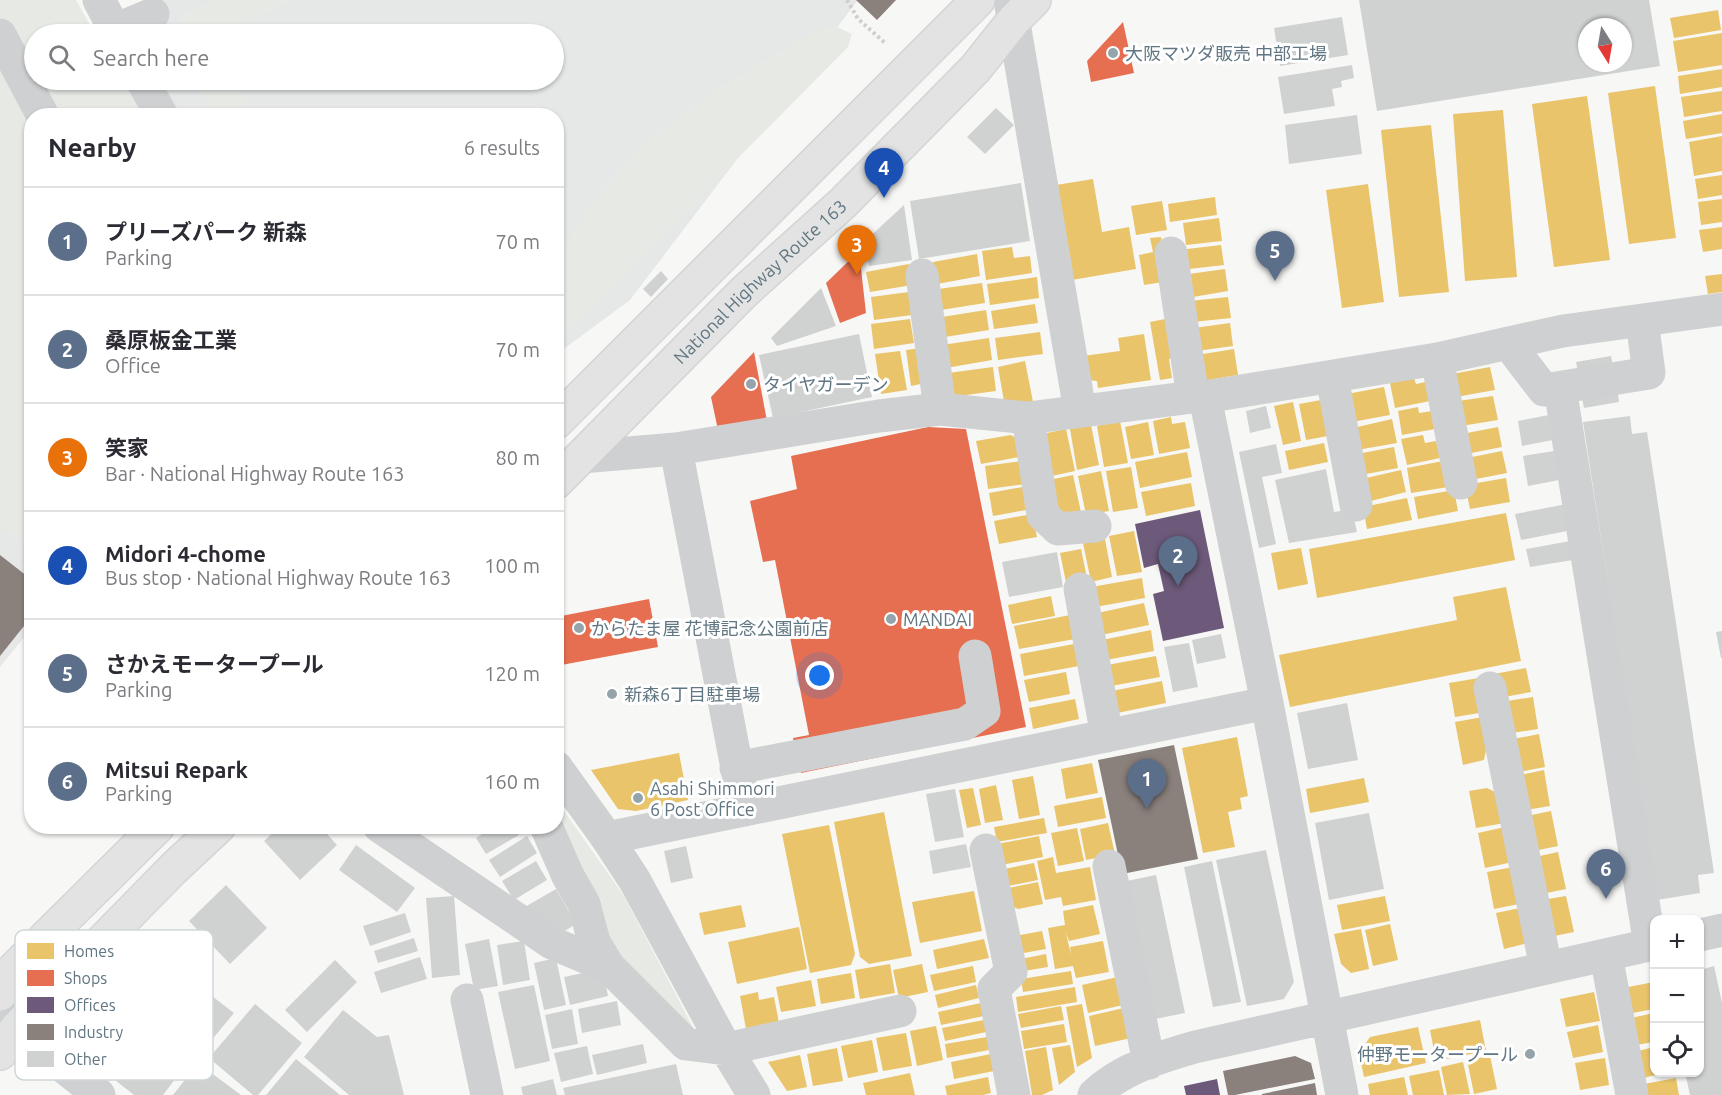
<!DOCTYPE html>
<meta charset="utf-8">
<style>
:root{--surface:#fff;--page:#f2f2f3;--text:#2b2b33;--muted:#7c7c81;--line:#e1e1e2;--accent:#111827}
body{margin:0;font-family:Ubuntu,"Noto Sans JP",sans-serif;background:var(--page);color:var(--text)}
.controls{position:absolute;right:18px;bottom:18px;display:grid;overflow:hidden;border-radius:12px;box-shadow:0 2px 4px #0004}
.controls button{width:54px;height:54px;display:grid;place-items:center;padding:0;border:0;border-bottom:2px solid var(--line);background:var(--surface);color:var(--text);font:30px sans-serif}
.compass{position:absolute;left:1578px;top:18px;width:54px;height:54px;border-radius:50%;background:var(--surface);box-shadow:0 2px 4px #0004;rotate:169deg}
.you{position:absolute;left:820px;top:676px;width:21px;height:21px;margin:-15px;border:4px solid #fff;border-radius:50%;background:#1a73e8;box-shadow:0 0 0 9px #1a73e833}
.badge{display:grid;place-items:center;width:39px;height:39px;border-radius:50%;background:var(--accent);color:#fff;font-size:20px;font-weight:700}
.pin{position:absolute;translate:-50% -50px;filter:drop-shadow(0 2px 3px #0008)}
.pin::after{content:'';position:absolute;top:32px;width:21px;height:18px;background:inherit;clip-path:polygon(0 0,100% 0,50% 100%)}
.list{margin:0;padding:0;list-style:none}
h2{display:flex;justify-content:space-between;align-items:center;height:78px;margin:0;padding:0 24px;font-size:26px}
h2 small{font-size:20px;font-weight:400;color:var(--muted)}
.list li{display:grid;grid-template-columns:39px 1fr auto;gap:18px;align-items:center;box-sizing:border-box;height:108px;padding:0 24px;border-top:2px solid var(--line)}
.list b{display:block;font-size:22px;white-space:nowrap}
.list p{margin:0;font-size:20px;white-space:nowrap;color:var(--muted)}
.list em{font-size:20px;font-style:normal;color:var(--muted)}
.icon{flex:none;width:33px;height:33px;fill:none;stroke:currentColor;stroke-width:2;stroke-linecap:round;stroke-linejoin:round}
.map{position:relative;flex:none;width:1722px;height:1095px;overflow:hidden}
.search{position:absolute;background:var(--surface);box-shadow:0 2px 4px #0004;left:24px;top:24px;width:540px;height:66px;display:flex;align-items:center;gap:15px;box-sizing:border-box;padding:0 21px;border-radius:33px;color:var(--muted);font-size:22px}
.panel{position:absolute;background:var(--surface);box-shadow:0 2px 4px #0004;left:24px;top:108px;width:540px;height:726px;border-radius:24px}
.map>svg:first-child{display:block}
.built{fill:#e6e8e8}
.green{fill:#e7eae4}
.homes{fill:#e9c46a}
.shops{fill:#e76f51}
.offices{fill:#6d597a}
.industry{fill:#8a817c}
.building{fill:#d0d2d2;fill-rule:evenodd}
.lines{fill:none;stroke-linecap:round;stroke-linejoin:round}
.highway-casing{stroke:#d4d5d5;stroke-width:36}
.path{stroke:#cccecf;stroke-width:4;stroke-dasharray:3 3;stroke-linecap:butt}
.minor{stroke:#cfd0d1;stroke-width:33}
.highway{stroke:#e2e3e2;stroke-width:33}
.poi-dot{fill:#95a3ab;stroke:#fff;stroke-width:2}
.labels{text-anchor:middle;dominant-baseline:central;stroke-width:6;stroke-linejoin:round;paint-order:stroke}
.poi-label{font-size:18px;fill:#607682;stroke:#fff;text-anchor:start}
.street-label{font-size:18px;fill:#607682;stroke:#fff}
.key{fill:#fff;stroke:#cfd6da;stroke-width:1.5}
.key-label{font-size:16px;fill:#607682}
</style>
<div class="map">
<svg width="1722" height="1095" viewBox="0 0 1722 1095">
<rect width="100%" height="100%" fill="#f7f7f6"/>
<!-- built -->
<path class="built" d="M158,0H858L630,300L557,354L556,116H32L31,629L0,667V465L34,80H554V34H100Z"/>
<!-- green -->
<path class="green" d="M0,0H76L95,34H34V80H120L140,115L32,116L31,552L18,536L0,528Z
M217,0H291L227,34H171L170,33L181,25L179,17L192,10Z
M833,25L852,34L848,47L557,341V256L595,198L646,143L718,88L806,37Z
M194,80H234L253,115H215Z
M557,801L624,896L694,1029L603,945L556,826Z"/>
<!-- homes -->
<path class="homes" d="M1718,10L1721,30L1674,38L1670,18Z
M1722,33V65L1678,72L1673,41Z
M1722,69V87L1680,94L1678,76Z
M1655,86L1676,238L1629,244L1608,93Z
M1722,91V111L1684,117L1681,97Z
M1587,96L1610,260L1554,267L1532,104Z
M1503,110L1517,277L1465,281L1453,114Z
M1722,114V133L1686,139L1683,121Z
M1431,125L1449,292L1399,297L1381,130Z
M1722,136V171L1694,176L1689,142Z
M1722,175V195L1698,199L1695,179Z
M1093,179L1102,232L1129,227L1136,269L1066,281L1050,186Z
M1368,184L1384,302L1342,308L1326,190Z
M1215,197L1217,215L1170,222L1168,204Z
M1722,199V222L1701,225L1698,202Z
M1162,201L1167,230L1136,235L1131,206Z
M1219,218L1222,241L1186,245L1183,223Z
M1722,227V249L1703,252L1699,230Z
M1161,237L1169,281L1144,285L1139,255L1153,252L1150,238Z
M1221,245L1224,265L1189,269L1187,249Z
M1012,247L1014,258L1030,256L1032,273L986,280L982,251Z
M977,254L980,276L937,284L933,262Z
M909,264L912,285L870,292L866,272Z
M1225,269L1228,291L1193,297L1189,274Z
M1722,274V292L1708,294L1705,276Z
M1037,277L1039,298L990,305L987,284Z
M982,283L985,303L941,310L938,289Z
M909,292L912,315L874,320L871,297Z
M1228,297L1231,318L1193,322L1190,301Z
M1035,304L1038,323L994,329L991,311Z
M986,310L989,330L945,337L942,317Z
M1170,318L1177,357L1169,359L1172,378L1160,380L1150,322Z
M910,319L914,343L874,349L871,324Z
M1230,323L1233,346L1197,351L1194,328Z
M1040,332L1043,354L998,360L995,338Z
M1144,334L1151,380L1098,388L1097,381L1087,380L1083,356L1120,351L1118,338Z
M989,338L992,360L946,368L942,345Z
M922,348L926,383L911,386L906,350Z
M1234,349L1238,375L1202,381L1197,355Z
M900,351L907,390L881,394L875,354Z
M1025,361L1033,402L1005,407L998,367Z
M993,367L996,391L951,397L948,373Z
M1490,367L1495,390L1456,397L1452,374Z
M1414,378L1416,384L1426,382L1430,401L1395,408L1390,383Z
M1384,387L1390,415L1352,422L1347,394Z
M1493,396L1498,420L1461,426L1458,401Z
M1321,400L1328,436L1306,440L1299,404Z
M1293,402L1301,441L1283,445L1274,406Z
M1418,407L1419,413L1432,411L1435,429L1402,435L1398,411Z
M1171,417L1172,424L1185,422L1190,448L1159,454L1153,421Z
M1392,419L1397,443L1357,450L1353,428Z
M1120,421L1128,463L1104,467L1097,426Z
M1148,422L1154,455L1131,459L1125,427Z
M1091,425L1099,465L1077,470L1070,429Z
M1498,427L1502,447L1466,454L1462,434Z
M1066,429L1075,471L1047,477L1040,444L1047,433Z
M1011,435L1022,442L1025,456L981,464L976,441Z
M1423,435L1425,443L1436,441L1440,458L1407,465L1401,439Z
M1324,443L1328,462L1289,470L1285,451Z
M1394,447L1398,468L1361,475L1357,454Z
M1502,451L1507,473L1471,480L1467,458Z
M1187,452L1192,477L1140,488L1135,462Z
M1022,461L1026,484L988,489L985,466Z
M1443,461L1448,487L1411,493L1407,468Z
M1131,467L1138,508L1113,512L1106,471Z
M1401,470L1406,492L1367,502L1362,479Z
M1101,471L1109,511L1086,515L1078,476Z
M1073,475L1082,517L1055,512L1049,480Z
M1506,478L1510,502L1470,509L1465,485Z
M1191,483L1195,506L1146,516L1141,492Z
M1028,486L1032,509L993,516L989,493Z
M1454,490L1458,511L1418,519L1414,497Z
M1407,498L1412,520L1367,529L1363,507Z
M1506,513L1515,560L1317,598L1309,549Z
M1032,514L1037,537L999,544L994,521Z
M1134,531L1142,572L1117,576L1109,536Z
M1105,539L1112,577L1091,582L1083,543Z
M1301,548L1308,584L1278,590L1271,553Z
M1081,549L1088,583L1067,587L1060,553Z
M1142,578L1145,598L1090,608L1086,588Z
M1506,587L1521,661L1290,707L1279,655L1457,620L1453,597Z
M1051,596L1055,616L1012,624L1008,605Z
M1144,603L1149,625L1101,635L1097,613Z
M1070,615L1075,639L1019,649L1014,626Z
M1151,630L1154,651L1106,660L1102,640Z
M1074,644L1079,666L1024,676L1020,654Z
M1156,656L1160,677L1111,686L1107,665Z
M1526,668L1531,692L1499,698L1494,674Z
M1066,672L1070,694L1029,702L1024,680Z
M1479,678L1485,712L1455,717L1449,683Z
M1162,681L1166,703L1117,713L1112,691Z
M1533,697L1538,729L1512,733L1507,701Z
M1075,699L1079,719L1033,729L1029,708Z
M1483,717L1488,740L1484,760L1463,765L1455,722Z
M1539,734L1545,767L1519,772L1513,739Z
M1237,737L1248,796L1240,798L1242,809L1228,812L1235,847L1203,853L1182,748Z
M679,753L688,800L636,811L618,809L591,770Z
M1092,763L1098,793L1066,799L1061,769Z
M1544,770L1550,806L1526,810L1520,775Z
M1033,776L1040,815L1019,819L1012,780Z
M1364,778L1369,802L1310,813L1306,789Z
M996,785L1003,820L985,823L979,789Z
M973,788L981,825L967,828L959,790Z
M1487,788L1499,794L1505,823L1476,828L1469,791Z
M1102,797L1106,818L1058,827L1054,806Z
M1551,811L1558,846L1534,851L1527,816Z
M884,812L912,956L869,964L860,957L834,822Z
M1044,818L1047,833L997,842L994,827Z
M1108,823L1115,854L1086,860L1080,829Z
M829,825L855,954L851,965L810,973L782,834Z
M1505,827L1513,862L1485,868L1478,833Z
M1077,828L1084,861L1058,866L1051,833Z
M1039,836L1043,857L1001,865L997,844Z
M1558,852L1566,889L1542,894L1535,857Z
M1053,857L1056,873L1090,867L1096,900L1063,906L1061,897L1045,900L1037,861Z
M1034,863L1038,880L1003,887L999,870Z
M1513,867L1519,904L1494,909L1487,872Z
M1038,882L1043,904L1018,909L1007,904L1004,889Z
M974,891L982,931L920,943L912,902Z
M1385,896L1390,921L1342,930L1337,905Z
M1566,896L1574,932L1549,937L1542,900Z
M741,905L746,927L704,935L699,913Z
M1093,905L1100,934L1069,941L1066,933L1071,955L1070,947L1103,941L1109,972L1076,978L1073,966L1055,969L1048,928L1065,925L1063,911Z
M1520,908L1528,943L1504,949L1496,913Z
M1390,924L1398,960L1373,966L1365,930Z
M799,927L807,969L737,984L728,942Z
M1361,929L1369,969L1351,973L1341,964L1334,934Z
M1042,931L1046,949L1018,954L1015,936Z
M984,939L989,958L937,969L933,950Z
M1046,954L1048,967L1024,971L1021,959Z
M890,964L895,993L860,999L855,970Z
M922,964L928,992L899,998L893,970Z
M973,966L976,982L934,991L930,975Z
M1071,971L1073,984L1023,992L1021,979Z
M851,973L855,998L821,1004L817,979Z
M1118,977L1123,1005L1088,1013L1082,985Z
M811,980L816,1006L781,1012L776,987Z
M1654,982V1009L1627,1014L1623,988Z
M976,985L979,998L938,1008L935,995Z
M1075,987L1077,1002L1018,1012L1016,997Z
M758,992L759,1000L774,997L779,1023L746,1029L740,996Z
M1594,992L1600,1021L1566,1027L1560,999Z
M981,1003L984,1016L941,1025L938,1012Z
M1082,1004L1092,1058L1077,1067L1066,1007Z
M1061,1006L1064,1020L1021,1028L1018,1014Z
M1124,1008L1131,1038L1095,1046L1089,1016Z
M1654,1013V1042L1636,1045L1631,1018Z
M984,1020L986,1032L945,1041L942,1028Z
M1480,1020L1486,1051L1436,1061L1430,1030Z
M1064,1024L1067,1042L1024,1049L1021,1031Z
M1598,1025L1603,1052L1573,1058L1567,1032Z
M936,1026L943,1060L917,1066L910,1031Z
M1418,1027L1426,1063L1364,1077L1359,1053L1370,1037Z
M906,1033L912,1066L883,1071L876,1038Z
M987,1037L989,1050L947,1058L945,1044Z
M872,1040L878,1072L848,1078L841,1046Z
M1070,1045L1075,1072L1059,1085L1052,1048Z
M1046,1047L1053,1090L1042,1095H1032L1025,1051Z
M1654,1047V1072L1662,1073L1644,1078L1638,1051Z
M837,1048L843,1081L813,1086L807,1054Z
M991,1054L994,1071L954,1079L951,1062Z
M800,1055L807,1087L787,1091L768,1062Z
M1490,1056L1497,1089L1474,1094L1467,1060Z
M1605,1058L1609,1085L1580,1090L1575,1063Z
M1463,1062L1470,1094L1447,1095L1441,1067Z
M1439,1070L1444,1095H1413L1409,1076Z
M910,1073L915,1095H866L863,1083Z
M988,1077L991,1093L983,1095H947L945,1086Z
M1404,1077L1408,1095H1370L1368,1084Z
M1676,1078L1679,1095H1646L1644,1084Z"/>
<!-- shops -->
<path class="shops" d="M1123,22L1134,73L1091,82L1087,61Z
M859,251L866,313L840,323L826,283Z
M754,352L767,421L718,430L711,397Z
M928,427L966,429L1026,727L801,773L793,738L809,735L775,560L763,562L750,501L797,489L791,456Z
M649,599L658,647L556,666V617Z"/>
<!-- offices -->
<path class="offices" d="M1200,510L1224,628L1163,641L1153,594L1164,591L1158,564L1144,568L1135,524Z
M1217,1079L1220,1095H1186L1184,1086Z"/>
<!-- industry -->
<path class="industry" d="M856,0H896L877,20Z
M0,555L32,580V616L0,656Z
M1174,745L1198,859L1122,874L1098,760Z
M1295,1056L1311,1063L1315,1079L1235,1095H1228L1223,1071Z
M1315,1083L1317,1095H1262V1094Z"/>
<!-- building -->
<path class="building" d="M1359,0H1649L1660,66L1377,111ZM1587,27H1623V63H1587Z
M1342,17L1348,55L1280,66L1274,28Z
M1352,65L1354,78L1341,81L1342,87L1332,89L1335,106L1284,114L1278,77Z
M996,108L1014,125L985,154L967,137Z
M1357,115L1362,154L1289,164L1285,125Z
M1021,183L1030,241L919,259L910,201Z
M904,205L912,260L869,266L865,241Z
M661,271L668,279L651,297L643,289Z
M821,288L836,326L777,346L771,338Z
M859,334L872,397L773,418L759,355Z
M1611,356L1614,371L1579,377L1576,362Z
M1617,387L1619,402L1584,408L1581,393Z
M1266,406L1271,428L1250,433L1246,411Z
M1549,415L1553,440L1522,446L1518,421Z
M1630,416L1632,434L1647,432L1714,873L1698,875L1700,893L1657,900L1583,422Z
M1276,444L1282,473L1262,477L1276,544L1259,548L1239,452Z
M1554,451L1559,480L1528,486L1523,456Z
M1326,469L1334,512L1352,509L1357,532L1289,543L1275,480Z
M1572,503L1577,529L1521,540L1515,514Z
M1576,540L1579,559L1530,567L1526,549Z
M1057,552L1063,587L1009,597L1002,562Z
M1722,631V658H1721L1716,632Z
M1221,634L1226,658L1197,664L1192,640Z
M1189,643L1198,687L1173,692L1164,647Z
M1347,703L1358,760L1308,769L1297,713Z
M955,789L964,837L935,842L926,794Z
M1369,813L1384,889L1329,900L1315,823Z
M280,826H320L337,845L300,880L264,841Z
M495,826H514L519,835L486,854L476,838Z
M527,836L537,853L500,877L489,860Z
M966,844L971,867L933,874L929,851Z
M356,845L415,888L397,912L339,870Z
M686,846L693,878L671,883L664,851Z
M1266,850L1294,982L1284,999L1247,1006L1216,860Z
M536,861L547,880L514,900L502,881Z
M1212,861L1241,1002L1213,1007L1184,867Z
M1156,875L1185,1013L1155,1019L1127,881Z
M226,885L267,928L230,964L189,921Z
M556,889L576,924L555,937L523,908Z
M454,896L460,975L432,978L426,898Z
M405,913L411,932L370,946L363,926Z
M414,938L418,951L378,963L374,951Z
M489,939L498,986L474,990L465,944Z
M524,941L530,980L503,985L497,945Z
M420,957L427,979L381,993L374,972Z
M556,958L566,1005L544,1010L534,963Z
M335,960L357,982L307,1032L285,1010Z
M1714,966L1722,1003V1095H1690L1685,1072H1700V970Z
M178,970L234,1013L201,1053L137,1004L163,971L171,978Z
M583,973L605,981L608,996L570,1005L564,977Z
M534,985L550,1061L515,1069L498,992Z
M617,1001L621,1025L582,1033L578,1009Z
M255,1004L302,1043L258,1095H253L209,1058Z
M572,1009L578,1044L552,1049L545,1015Z
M343,1010L377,1037L389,1035L404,1095H349L304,1057Z
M150,1026L192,1057L163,1095H134L111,1077Z
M643,1044L647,1063L597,1075L592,1055Z
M587,1046L593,1074L561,1082L554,1053Z
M296,1059L340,1095H266Z
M198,1063L241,1095H173Z
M676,1064L683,1095H565L563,1088Z
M553,1079L557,1095H523L521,1087Z"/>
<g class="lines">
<defs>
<g id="highway">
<path d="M556,422L978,0"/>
<path id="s1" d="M556,482L744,292L843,203L975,69L1014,20L1034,0"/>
<path d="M0,994L13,970L158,826"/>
<path d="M0,1053L16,1029L173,869L219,826"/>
</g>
</defs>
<!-- highway casing -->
<use href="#highway" class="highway-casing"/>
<!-- path -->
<path class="path" d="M847,0L858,19L885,43"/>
<!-- minor -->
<path class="minor" d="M99,0L117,34
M1010,0L1080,411
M115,30L153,14
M0,35L43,116
M142,80L162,116
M1171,253L1193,397
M922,275L940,409
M1508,343L1544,390L1649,373L1642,321
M1437,359L1461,483
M1332,377L1356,505
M1560,388L1650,945
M1205,397L1267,703L1342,1095
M1028,418L1043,515L1058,529L1095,526
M676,449L745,810
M581,457L676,449L879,416L940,409L1028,418L1193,397H1205L1437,359L1563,331L1722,309
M1080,589L1107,736
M1490,688L1546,968
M556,767L607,838L635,881L726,1049L754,1095
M736,768L965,724L984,711L975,656
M379,826L552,943L609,967L686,1044L726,1049L900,1011
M546,826L568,876L584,904L594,942L609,967
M607,838L1267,703
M986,850L1011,972L994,989L1014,1095
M1109,866L1149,1063
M1700,935L1722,930
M1606,955L1632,1095
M0,994L16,1029L99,1095
M467,1000L487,1095
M1094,1095C1121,1069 1160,1057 1195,1047L1654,944"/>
<!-- highway -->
<use href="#highway" class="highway"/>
</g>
<!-- markers -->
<g class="poi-dot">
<circle cx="1113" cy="53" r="6"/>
<circle cx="751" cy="384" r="6"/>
<circle cx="891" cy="619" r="6"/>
<circle cx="579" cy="628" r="6"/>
<circle cx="612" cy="694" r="6"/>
<circle cx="638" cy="798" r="6"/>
<circle cx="1530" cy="1054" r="6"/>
</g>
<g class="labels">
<!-- poi labels -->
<g class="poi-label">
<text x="1125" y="53">大阪マツダ販売 中部工場</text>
<text x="763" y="384">タイヤガーデン</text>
<text x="903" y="619">MANDAI</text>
<text x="591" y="628">からたま屋 花博記念公園前店</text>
<text x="624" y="694">新森6丁目駐車場</text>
<text x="650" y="788">Asahi Shimmori<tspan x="650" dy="21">6 Post Office</tspan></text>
<text x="1518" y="1054" text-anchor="end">仲野モータープール</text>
</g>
<!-- street labels -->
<g class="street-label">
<text stroke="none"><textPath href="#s1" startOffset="286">National Highway Route 163</textPath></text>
</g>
</g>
<!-- legend -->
<rect x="15" y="930" width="198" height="150" rx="9" class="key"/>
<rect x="27" y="943" width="27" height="16" fill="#e9c46a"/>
<rect x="27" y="970" width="27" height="16" fill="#e76f51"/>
<rect x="27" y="997" width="27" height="16" fill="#6d597a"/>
<rect x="27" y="1024" width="27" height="16" fill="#8a817c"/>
<rect x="27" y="1051" width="27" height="16" fill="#d0d2d2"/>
<g class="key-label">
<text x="64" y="957">Homes</text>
<text x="64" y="984">Shops</text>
<text x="64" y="1011">Offices</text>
<text x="64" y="1038">Industry</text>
<text x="64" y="1065">Other</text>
</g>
</svg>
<div class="controls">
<button>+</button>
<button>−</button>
<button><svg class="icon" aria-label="locate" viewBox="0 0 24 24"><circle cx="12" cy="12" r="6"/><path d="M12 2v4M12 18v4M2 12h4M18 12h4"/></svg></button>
</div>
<svg class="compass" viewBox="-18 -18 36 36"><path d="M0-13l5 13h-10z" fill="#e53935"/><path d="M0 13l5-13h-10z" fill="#7c7c81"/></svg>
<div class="you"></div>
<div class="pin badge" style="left:1147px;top:809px;background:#5c6f8a">1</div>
<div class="pin badge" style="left:1178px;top:586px;background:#5c6f8a">2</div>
<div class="pin badge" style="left:857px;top:275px;background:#e8710a">3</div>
<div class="pin badge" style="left:884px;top:198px;background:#1a4fb4">4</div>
<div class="pin badge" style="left:1275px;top:281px;background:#5c6f8a">5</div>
<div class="pin badge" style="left:1606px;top:899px;background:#5c6f8a">6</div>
<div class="search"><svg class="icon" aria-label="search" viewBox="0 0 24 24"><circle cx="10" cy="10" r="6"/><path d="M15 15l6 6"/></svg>Search here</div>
<section class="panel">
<h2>Nearby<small>6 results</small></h2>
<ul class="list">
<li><span class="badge" style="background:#5c6f8a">1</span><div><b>プリーズパーク 新森</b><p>Parking</p></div><em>70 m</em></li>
<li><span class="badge" style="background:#5c6f8a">2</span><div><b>桑原板金工業</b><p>Office</p></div><em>70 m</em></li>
<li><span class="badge" style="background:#e8710a">3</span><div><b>笑家</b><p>Bar · National Highway Route 163</p></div><em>80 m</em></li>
<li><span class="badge" style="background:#1a4fb4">4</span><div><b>Midori 4-chome</b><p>Bus stop · National Highway Route 163</p></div><em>100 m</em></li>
<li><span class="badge" style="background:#5c6f8a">5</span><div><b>さかえモータープール</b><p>Parking</p></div><em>120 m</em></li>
<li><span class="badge" style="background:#5c6f8a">6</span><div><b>Mitsui Repark</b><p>Parking</p></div><em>160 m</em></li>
</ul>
</section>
</div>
